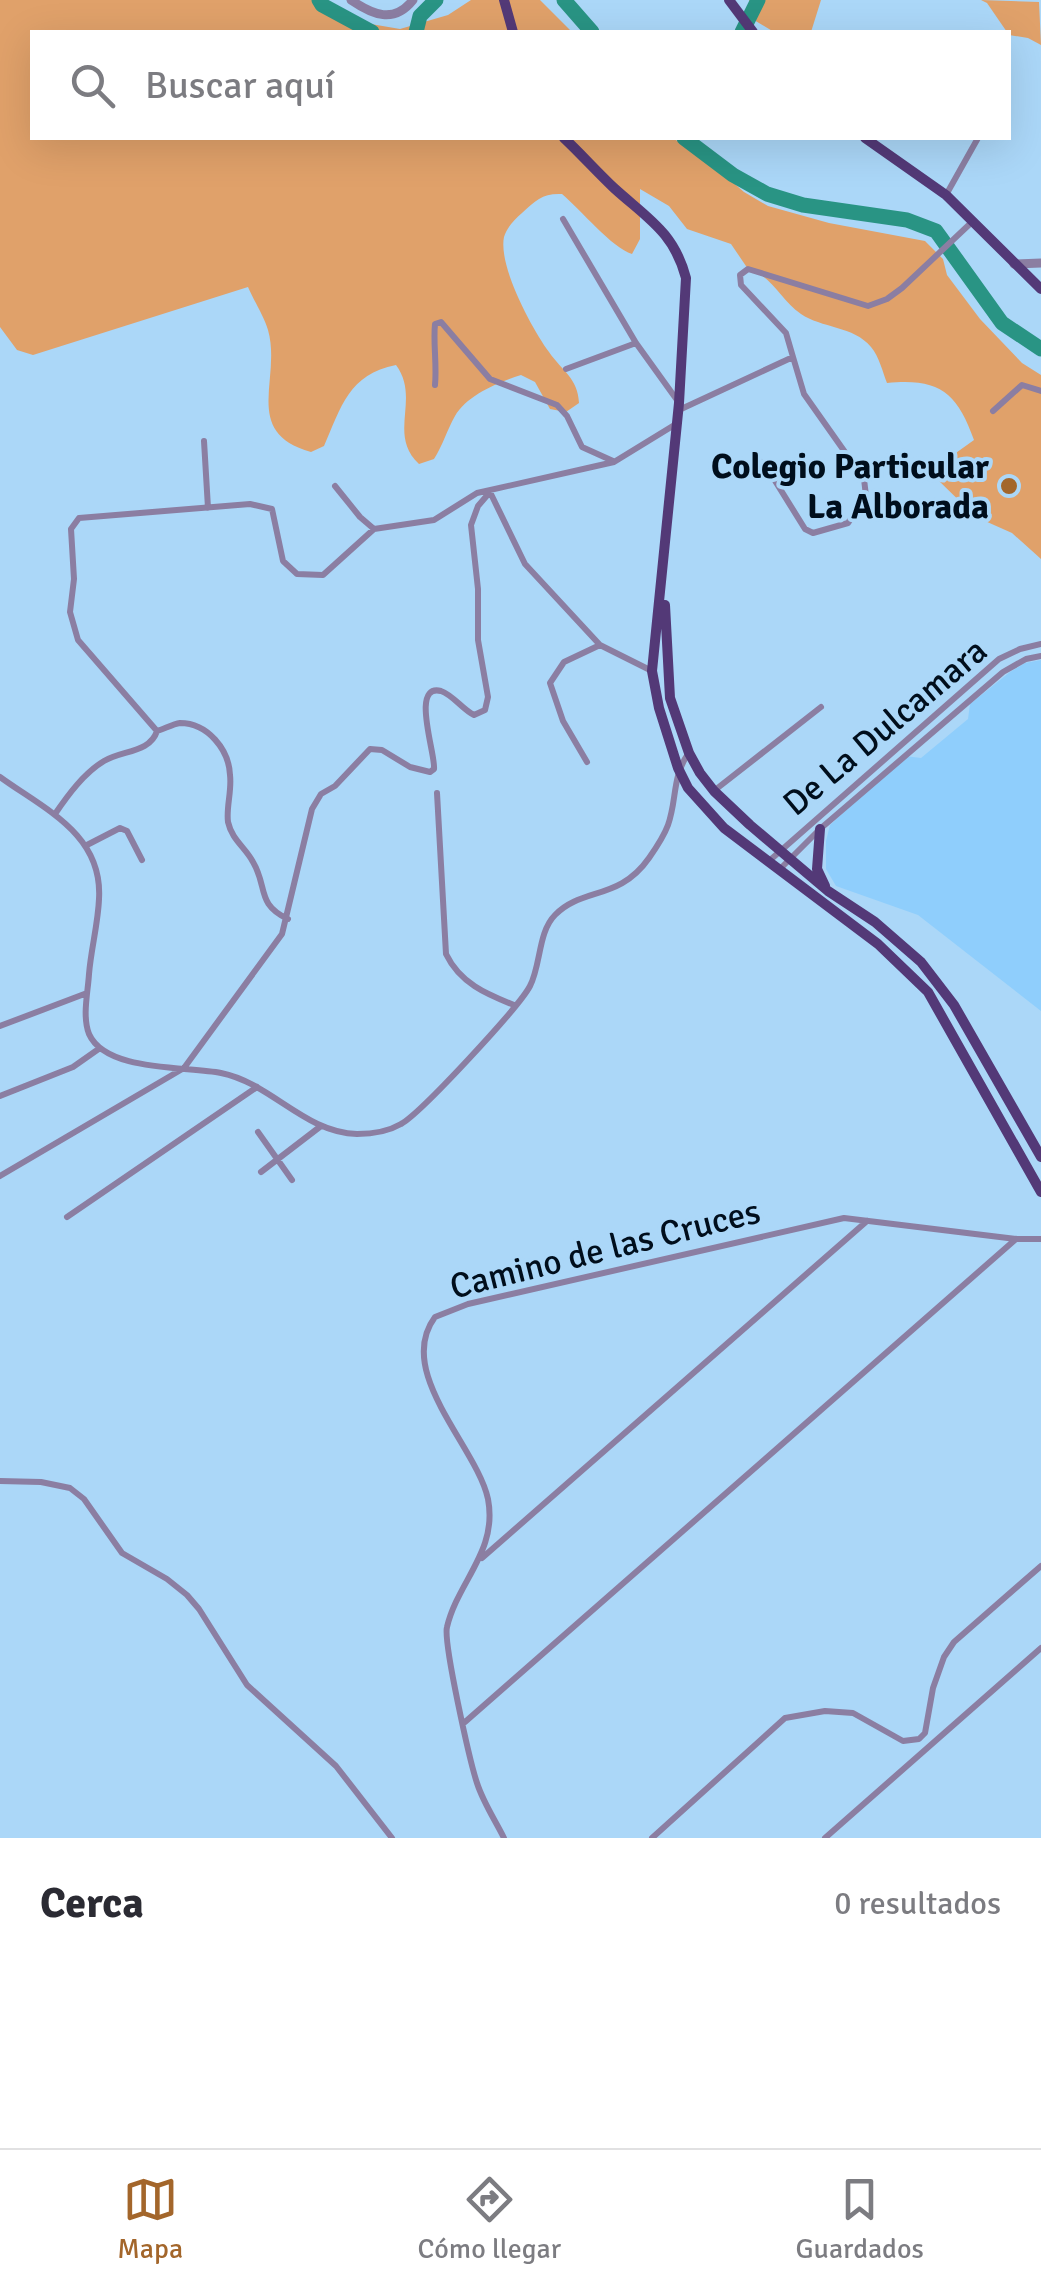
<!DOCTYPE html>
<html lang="es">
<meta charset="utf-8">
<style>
:root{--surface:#fff;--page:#f7f7f7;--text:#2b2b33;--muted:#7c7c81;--line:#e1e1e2;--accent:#a3662b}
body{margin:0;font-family:Signika,sans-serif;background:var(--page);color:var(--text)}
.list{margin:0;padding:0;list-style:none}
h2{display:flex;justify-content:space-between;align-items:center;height:130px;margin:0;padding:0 40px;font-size:42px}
h2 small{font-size:32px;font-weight:400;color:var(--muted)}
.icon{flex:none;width:55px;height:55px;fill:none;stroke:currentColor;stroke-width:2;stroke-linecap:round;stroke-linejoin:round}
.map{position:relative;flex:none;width:1041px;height:1838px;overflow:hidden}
.search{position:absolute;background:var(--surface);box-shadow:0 10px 40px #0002;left:30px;right:30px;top:30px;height:110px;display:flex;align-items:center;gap:25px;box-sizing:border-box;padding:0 35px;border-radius:0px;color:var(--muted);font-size:38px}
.sheet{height:310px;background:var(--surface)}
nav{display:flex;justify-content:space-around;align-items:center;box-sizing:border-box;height:140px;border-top:2px solid var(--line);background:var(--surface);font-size:28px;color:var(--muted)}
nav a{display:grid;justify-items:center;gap:5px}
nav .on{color:var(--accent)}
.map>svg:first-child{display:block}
.built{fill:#8fcefc}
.green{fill:#e0a16a}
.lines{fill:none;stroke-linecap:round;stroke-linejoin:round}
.river{stroke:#299484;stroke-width:15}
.minor{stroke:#8b7ea2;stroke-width:6}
.tertiary{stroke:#8b7ea2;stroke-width:9}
.primary{stroke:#533977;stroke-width:10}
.poi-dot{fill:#a3662b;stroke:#abd7f8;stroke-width:4}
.labels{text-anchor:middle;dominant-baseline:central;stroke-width:8;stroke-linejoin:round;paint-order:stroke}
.poi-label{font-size:35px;font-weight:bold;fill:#000e1c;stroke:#abd7f8;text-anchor:end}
.street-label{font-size:35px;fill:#000e1c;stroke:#abd7f8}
</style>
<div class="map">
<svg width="1041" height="1838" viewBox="0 0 1041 1838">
<rect width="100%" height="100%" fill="#abd7f8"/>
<!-- built -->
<path class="built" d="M1041,660V1011L918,915L836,886L826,869V841L830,825L905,756L921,758L968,719L970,704L1010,672L1025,663Z"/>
<!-- green -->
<path class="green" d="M0,0H327L365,23L400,29L448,15L471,0H540L572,32H32V138H672L698,152L744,192L768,206L829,223L925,241L943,259L947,275L980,319L1022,363L1041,375V559L1012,533L976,517L938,480L946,460L974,440C957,392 939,378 887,383C883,373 879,356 871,347C854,326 821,328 801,314C781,301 772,275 748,269L731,244L687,229L669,206L640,189V239L632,254C612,248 581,210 562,194C543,193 536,200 522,213C515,219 507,227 504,237C498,266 532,329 549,352C562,371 578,378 579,403L566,412L550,409L535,382L521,375C499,382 467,395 455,416C447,430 443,445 434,459L419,464C387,434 421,399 396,365C349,374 341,407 324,446L311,452C241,432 282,379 268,330C264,316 254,301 248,287L33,355L17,350L0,327Z
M749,0H821L811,32H774L754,20Z
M981,0L1039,2L1041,45L1028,38L1009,35L987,3Z"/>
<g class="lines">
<!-- river -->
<path class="river" d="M319,0L322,5L372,32
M564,0L592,32
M416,32L420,16L436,0
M742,32L758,0
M684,138L733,175L767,194L803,205L907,220L936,231L1002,323L1041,349"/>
<!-- minor -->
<path class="minor" d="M946,195L978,138
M563,219L636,343L677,400
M566,369L636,343
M435,385C437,364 433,343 435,324L441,322L490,379L557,405L567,416L582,447L613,461
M679,410L793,357L786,333L741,285L740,275L748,269L868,306L887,299L902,288L973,221
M993,411L1022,385L1041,391
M204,441L208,508
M747,468L754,459L764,463L805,529L813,533L848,523L866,496L864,479L804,394L793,357
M335,486L360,517L374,529L434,520L477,493L614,462L676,424
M587,762L563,721L550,683L564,662L600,645
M0,777C44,809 103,834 99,899C98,924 91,949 89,974C88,992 82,1016 89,1034C106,1072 186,1066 221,1073C271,1083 305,1133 357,1134C372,1134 389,1131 401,1124C421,1113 519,1007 530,986C541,965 538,932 555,915C582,887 619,901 649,858C656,848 664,836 668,825C677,800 672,777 688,754
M715,790L821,707
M437,793L446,954C460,983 486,994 514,1005
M55,814C68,795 84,773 104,761C122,750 150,753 157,731
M85,846L120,828L127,831L142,860
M769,861L999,659L1020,649L1041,644
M780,869L820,829L1003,672L1026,659L1041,656
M288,919C256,904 268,887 253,862C245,847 232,840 228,822C226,807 232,791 230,775C229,750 208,723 180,723C173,724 164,729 157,731L78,640L70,612L74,579L71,529L79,518L250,504L272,509L283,561L297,574L323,575L374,529
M0,1026L87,993
M0,1096L73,1067L100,1048
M258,1132L292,1180
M261,1172L321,1126
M0,1176L184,1068L282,934L312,809L321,794L335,786L370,749L382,750L410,767L430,772L434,769C436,755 410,683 441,691C453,695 463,710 474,715L485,710L488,697L478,640V589L471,525L478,506L490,492L525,564L600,645L652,671
M67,1217L257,1087
M0,1481L41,1482L70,1488L84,1499L122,1553L167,1579L187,1595L199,1609L247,1685L336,1766L392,1838
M482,1558L867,1221
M465,1722L1016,1239
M504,1838C495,1820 483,1802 477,1783C470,1762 443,1642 447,1627C458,1581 498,1551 488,1499C477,1447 394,1372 435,1317L468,1304L844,1218L1016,1239H1041
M652,1838L785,1718L825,1711L853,1713L903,1741L919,1739L925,1733L933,1688L944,1657L954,1642L1041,1566
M825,1838L1041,1648"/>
<!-- tertiary -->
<path class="tertiary" d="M351,0C373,15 394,24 413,0
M1014,264L1041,263"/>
<!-- primary -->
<path class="primary" d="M504,0L513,32
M729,0L753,32
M564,138C581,154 597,172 614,188C647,218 674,232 686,278L679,403L652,671L659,708L678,768L688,788L724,828L878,944L928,992L1041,1192
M865,138L946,195L1041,289
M665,605L670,698L689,753L700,773L714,791L750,825L828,891L875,922L921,962L954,1005L1041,1157
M820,829L817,869L825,886"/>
</g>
<!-- markers -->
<circle class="poi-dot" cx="1009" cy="486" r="10"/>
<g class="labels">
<!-- poi labels -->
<g class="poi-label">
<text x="989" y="466">Colegio Particular<tspan x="989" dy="40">La Alborada</tspan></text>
</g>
<!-- street labels -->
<g class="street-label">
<text transform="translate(885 727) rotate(-40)">De La Dulcamara</text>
<text transform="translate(605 1249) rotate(-14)">Camino de las Cruces</text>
</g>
</g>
</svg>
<div class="search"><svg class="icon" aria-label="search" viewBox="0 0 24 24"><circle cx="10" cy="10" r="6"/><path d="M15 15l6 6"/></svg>Buscar aquí</div>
</div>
<section class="sheet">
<h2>Cerca<small>0 resultados</small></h2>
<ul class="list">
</ul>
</section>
<nav>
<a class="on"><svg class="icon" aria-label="map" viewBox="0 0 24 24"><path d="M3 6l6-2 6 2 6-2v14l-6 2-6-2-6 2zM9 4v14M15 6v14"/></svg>Mapa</a>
<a><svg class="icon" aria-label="directions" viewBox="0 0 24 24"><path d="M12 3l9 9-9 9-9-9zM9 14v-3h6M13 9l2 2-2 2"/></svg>Cómo llegar</a>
<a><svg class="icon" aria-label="saved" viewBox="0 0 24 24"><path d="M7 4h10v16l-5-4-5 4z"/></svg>Guardados</a>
</nav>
